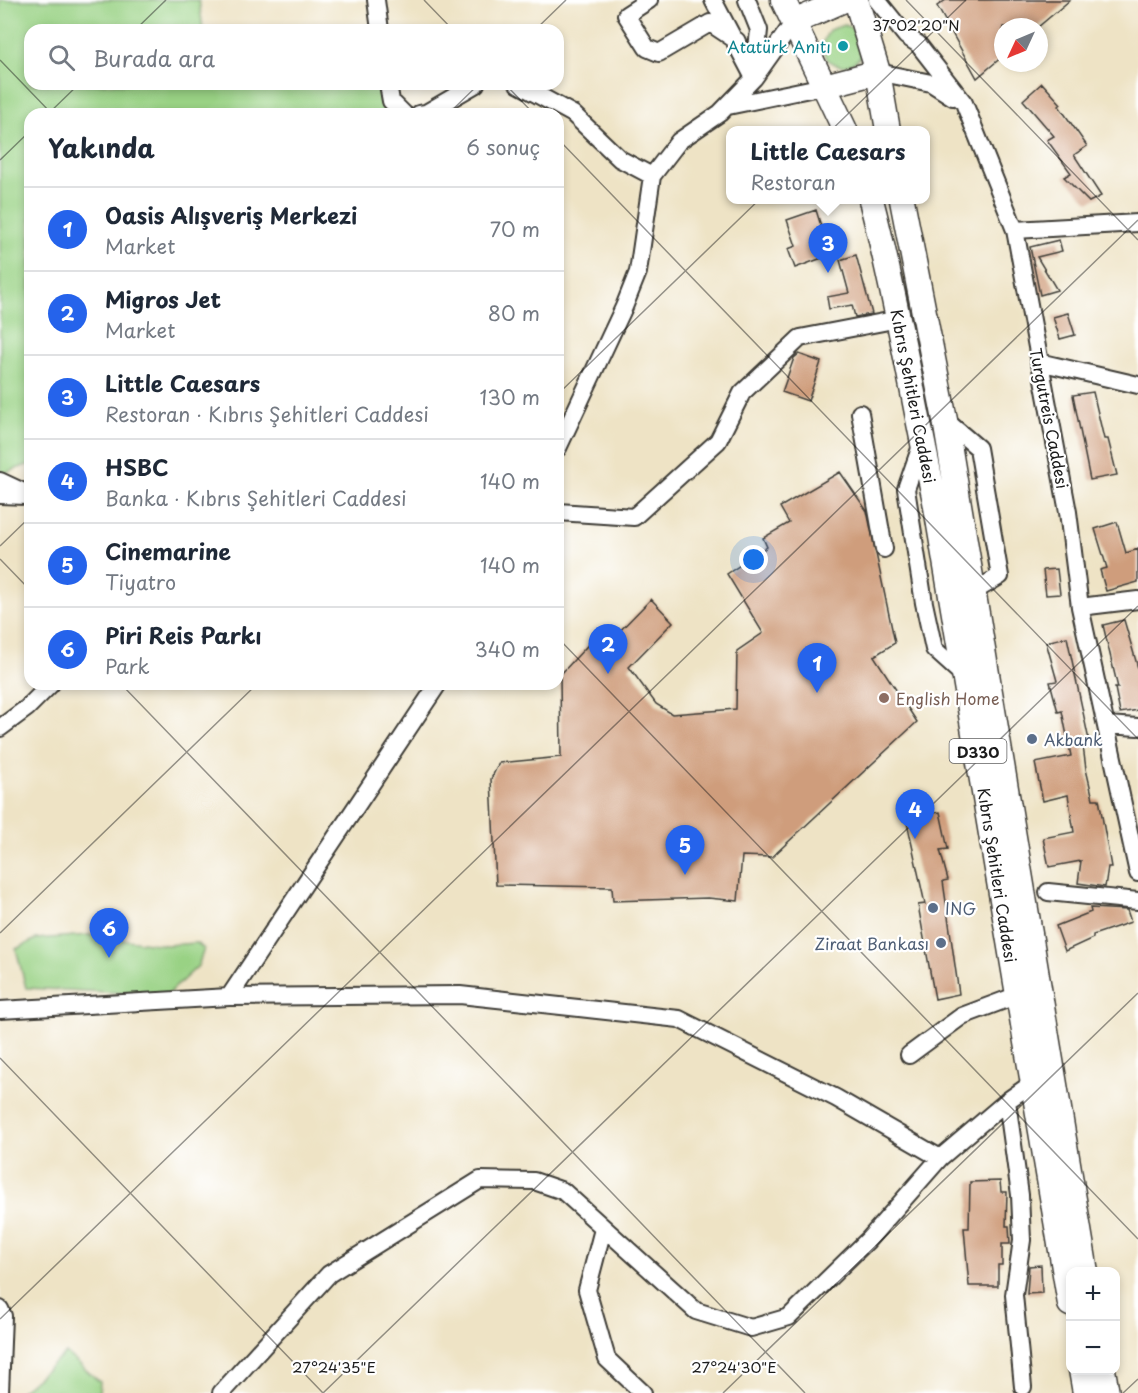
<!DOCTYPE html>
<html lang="tr">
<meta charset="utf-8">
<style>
:root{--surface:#fff;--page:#f6f6f7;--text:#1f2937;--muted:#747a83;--line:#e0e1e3;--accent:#2563eb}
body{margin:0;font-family:"Playpen Sans",sans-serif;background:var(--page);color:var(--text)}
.controls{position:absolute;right:18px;bottom:18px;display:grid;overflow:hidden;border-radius:12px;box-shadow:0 3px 9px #0003}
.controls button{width:54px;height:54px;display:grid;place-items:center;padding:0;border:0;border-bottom:2px solid var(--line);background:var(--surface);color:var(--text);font:30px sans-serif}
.compass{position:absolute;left:994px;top:18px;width:54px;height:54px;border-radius:50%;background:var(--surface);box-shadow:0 3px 9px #0003;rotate:226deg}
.you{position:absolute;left:754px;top:560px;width:21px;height:21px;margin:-15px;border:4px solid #fff;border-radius:50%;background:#1a73e8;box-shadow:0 0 0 9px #1a73e833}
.badge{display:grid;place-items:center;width:39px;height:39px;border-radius:50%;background:var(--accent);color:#fff;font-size:20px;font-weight:700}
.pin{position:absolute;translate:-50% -50px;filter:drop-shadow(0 2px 3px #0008)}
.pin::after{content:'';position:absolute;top:32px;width:21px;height:18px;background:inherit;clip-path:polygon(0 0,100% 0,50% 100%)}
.popup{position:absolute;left:726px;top:126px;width:204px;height:78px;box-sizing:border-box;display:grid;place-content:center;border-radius:12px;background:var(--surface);filter:drop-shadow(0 2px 4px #0005);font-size:20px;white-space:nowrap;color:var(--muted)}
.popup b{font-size:22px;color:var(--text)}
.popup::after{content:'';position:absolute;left:50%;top:100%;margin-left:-12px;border:12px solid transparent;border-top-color:var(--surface)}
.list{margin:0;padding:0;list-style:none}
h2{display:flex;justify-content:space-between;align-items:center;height:78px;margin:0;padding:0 24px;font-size:26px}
h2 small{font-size:20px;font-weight:400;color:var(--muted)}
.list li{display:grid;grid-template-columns:39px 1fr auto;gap:18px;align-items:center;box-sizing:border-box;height:84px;padding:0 24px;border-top:2px solid var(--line)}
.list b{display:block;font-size:22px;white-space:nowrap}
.list p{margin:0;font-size:20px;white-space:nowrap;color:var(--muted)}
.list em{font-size:20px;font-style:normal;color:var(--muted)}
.icon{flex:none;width:33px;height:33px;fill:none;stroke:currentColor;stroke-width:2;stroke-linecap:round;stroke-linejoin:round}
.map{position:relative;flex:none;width:1138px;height:1393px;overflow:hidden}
.search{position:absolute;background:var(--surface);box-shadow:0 3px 9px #0003;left:24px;top:24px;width:540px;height:66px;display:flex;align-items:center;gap:15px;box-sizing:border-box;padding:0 21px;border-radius:18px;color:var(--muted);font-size:22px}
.panel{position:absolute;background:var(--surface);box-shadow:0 3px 9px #0003;left:24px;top:108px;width:540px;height:582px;border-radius:18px}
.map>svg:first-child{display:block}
.green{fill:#99d284;stroke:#5a7750;stroke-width:1.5}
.building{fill:#cf9d7b}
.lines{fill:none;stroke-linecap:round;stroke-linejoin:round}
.minor-casing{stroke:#3c3a35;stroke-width:20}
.highway-casing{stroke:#3c3a35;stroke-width:27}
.minor{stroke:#fff;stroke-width:16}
.highway{stroke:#fff;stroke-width:24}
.ticks{fill:none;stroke:#1c1c1c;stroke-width:1.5;stroke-opacity:0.45}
.culture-dot{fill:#0f9aa8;stroke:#fff;stroke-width:2}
.education-dot{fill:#8d6e63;stroke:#fff;stroke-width:2}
.service-dot{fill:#5c6f8a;stroke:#fff;stroke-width:2}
.labels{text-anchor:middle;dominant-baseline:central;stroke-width:4.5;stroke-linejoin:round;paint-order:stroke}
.shield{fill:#fff;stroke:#606060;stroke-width:1.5}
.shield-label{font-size:15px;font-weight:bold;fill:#1c1c1c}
.culture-label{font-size:16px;fill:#0d838f;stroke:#fff;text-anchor:end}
.street-label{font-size:16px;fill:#1c1c1c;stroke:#fff}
.education-label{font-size:16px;fill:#785e54;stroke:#fff;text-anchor:start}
.service-label{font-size:16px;fill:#4e5e75;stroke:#fff;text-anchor:start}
.ticks-label{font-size:15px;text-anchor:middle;fill:#1c1c1c;stroke:#fff;stroke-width:4.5;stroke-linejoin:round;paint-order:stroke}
</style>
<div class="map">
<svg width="1138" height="1393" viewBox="0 0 1138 1393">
<rect width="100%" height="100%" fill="#fff"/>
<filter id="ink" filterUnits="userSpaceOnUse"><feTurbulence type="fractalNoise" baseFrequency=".0167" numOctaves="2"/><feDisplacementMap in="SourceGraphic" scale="12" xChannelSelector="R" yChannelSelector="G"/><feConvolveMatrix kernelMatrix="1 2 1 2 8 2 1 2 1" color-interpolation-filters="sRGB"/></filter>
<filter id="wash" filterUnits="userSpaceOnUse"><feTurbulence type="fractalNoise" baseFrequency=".008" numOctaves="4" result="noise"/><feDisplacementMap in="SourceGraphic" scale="24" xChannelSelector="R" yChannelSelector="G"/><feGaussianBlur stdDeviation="1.35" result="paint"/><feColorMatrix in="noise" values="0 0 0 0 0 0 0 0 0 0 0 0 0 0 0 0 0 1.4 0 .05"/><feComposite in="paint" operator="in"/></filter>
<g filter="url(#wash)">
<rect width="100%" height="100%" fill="#eee3c5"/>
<!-- green -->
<path class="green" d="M0,0H199L203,30H30V84H388L384,114H30V464L0,475Z
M844,25L852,28L861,56C851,68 839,69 827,59L822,44L829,30Z
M89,935L165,945L197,943L204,949L198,966L167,995L26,988L16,949L36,939Z
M66,1353L100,1382L99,1393H19Z"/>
<g id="blocks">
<!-- building -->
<path class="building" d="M946,0H1070L1038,27H1003V56L977,78L937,6Z
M1042,83L1061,104L1059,106L1087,146L1074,155L1101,196L1089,202L1064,177L1071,173L1047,140L1054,136L1023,100Z
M816,210L830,255L795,268L788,249L796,246L787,220Z
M1059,240L1062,251L1037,257L1057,290L1040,295L1030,247Z
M856,255L872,314L855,317L852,305L829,309L827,297L849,293L840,260Z
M1068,313L1075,335L1060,339L1053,317Z
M799,354L821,362L808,401L782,392L794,358Z
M1093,392L1104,439H1108L1117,475L1090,480L1073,395Z
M840,472L867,511L895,643L874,656L917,722L772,857L742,856L738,901L708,898L613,901L612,887L496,885L491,779L499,763L561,757L560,675L598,634L608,643L651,599L673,622L629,667L656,704L672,714L736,709L737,651L763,633L727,574L767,547L763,538L789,523L780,507Z
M1117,522L1126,553L1138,549V582L1106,591L1100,570L1107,568L1095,529Z
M1057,569L1060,594L1046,595L1043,570Z
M1124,620L1138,668V710L1120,713L1115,688H1118L1103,625Z
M1067,637L1090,745L1083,746L1086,769L1093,799H1099L1111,867H1108L1105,887L1078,883L1081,861L1049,867L1043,838L1074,832L1068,795L1043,801L1035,763L1071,756L1062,711L1058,712L1050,682L1057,681L1046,642Z
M940,812L948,849L940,850L948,880L943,881L959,994L935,999L918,905L925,904L906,818Z
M1090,908L1127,910L1131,922L1093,935V938L1065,951L1056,926L1091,912Z
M1000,1181L1001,1192H1007L1006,1226H1009L1010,1244H1002V1265H998V1286H969L964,1228H969L970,1182Z
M1041,1265L1042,1293L1027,1294L1029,1266Z"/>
</g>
</g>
<g filter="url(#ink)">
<use href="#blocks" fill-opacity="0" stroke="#3c3a35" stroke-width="1.5"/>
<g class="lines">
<defs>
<path id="minor" d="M376,0L380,30
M649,0L626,15L647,48L659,53L710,23L737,41
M713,0L754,78
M747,0L759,30L754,78
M877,0L906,36L918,44L964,103L1015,230L1068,512L1080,607L1138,873
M878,72L931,83L953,97
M388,84L391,101L404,114
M518,84L573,114L620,159L652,176
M728,106L824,86
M419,114L426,113L476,84
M1015,230L1138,223
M1039,362L1138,385
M860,413L884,549
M945,420L978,448L1000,576L973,592
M922,443L906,489L924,603L934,649L964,676
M558,448L624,307L638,272L652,176L679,141L720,113L754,78L794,22
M0,481L30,495
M0,495L26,496
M558,512L634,517L718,441L742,393L800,338L899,319
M1080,607L1138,600
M1106,725L1138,727
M0,728L27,708L51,684
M1048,892L1138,901
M229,997L438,684
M0,1010L229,997L460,995L679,1019L836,1098L940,1158
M909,1055L962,1016L1018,995
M1007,1101L1020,1195L1022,1240L1014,1295L1023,1387
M603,1229L587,1290L607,1359L643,1393
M0,1309L3,1316L0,1393
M221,1393L329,1274L480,1180L534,1181L563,1191L696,1311L751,1328L789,1317L868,1240L940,1158L1007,1101L1034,1082"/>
<path id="highway" d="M783,0L845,130
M856,0L878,72L888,130
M794,22L844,0
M824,86L878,72
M871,200C897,299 913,400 935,501L1070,1304
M902,200L945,420L1086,1272
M1081,1370L1085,1393
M1103,1370L1107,1393"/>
</defs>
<!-- minor casing -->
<use href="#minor" class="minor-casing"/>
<!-- highway casing -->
<use href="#highway" class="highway-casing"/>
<!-- minor -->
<use href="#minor" class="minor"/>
<!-- highway -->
<use href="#highway" class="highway"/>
</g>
</g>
<!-- ticks -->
<path class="ticks" d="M424,0L453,30M906,0L1138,240M135,30L166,0M535,30L566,0M0,60L52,114M505,84L534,114M48,114L79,84M448,114L479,84M558,139L1138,739M0,160L30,131M558,394L966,0M0,546L30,517M0,559L30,590M558,638L1138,1239M121,684L805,1393M0,933L257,684M0,1058L323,1393M0,1319L1138,220M323,1393L1138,606M723,1393L1138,993M1123,1393L1138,1379"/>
<!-- markers -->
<circle class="culture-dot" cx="843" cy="46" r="6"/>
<circle class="education-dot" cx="884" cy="698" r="6"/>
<g class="service-dot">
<circle cx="1032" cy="739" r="6"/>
<circle cx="933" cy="908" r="6"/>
<circle cx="941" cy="943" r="6"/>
</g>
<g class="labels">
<!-- shield labels -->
<rect class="shield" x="949.5" y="739" width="57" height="24" rx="4.5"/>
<g class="shield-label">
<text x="978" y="751">D330</text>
</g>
<!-- culture labels -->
<g class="culture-label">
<text x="831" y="46">Atatürk Anıtı</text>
</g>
<!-- street labels -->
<g class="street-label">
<text transform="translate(914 396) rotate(79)">Kıbrıs Şehitleri Caddesi</text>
<text transform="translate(1050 418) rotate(79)">Turgutreis Caddesi</text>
<text transform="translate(998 875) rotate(81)">Kıbrıs Şehitleri Caddesi</text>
</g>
<!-- education labels -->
<g class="education-label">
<text x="896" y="698">English Home</text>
</g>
<!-- service labels -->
<g class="service-label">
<text x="1044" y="739">Akbank</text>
<text x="945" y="908">ING</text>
<text x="929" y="943" text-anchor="end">Ziraat Bankası</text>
</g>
</g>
<g class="ticks-label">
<text x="916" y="31">37°02'20"N</text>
<text x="334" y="1373">27°24'35"E</text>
<text x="734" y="1373">27°24'30"E</text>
</g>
</svg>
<div class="controls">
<button>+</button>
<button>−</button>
</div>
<svg class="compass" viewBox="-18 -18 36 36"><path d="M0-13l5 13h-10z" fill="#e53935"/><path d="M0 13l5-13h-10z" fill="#747a83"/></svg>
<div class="you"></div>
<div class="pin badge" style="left:817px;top:693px">1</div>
<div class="pin badge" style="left:608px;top:674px">2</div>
<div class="pin badge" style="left:828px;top:273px">3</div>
<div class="popup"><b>Little Caesars</b>Restoran</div>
<div class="pin badge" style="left:915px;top:839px">4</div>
<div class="pin badge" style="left:685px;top:875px">5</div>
<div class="pin badge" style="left:109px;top:958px">6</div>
<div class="search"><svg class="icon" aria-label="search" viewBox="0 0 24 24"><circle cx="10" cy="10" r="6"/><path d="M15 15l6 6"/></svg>Burada ara</div>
<section class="panel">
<h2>Yakında<small>6 sonuç</small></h2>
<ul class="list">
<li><span class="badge">1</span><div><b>Oasis Alışveriş Merkezi</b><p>Market</p></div><em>70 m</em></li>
<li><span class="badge">2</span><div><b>Migros Jet</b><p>Market</p></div><em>80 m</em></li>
<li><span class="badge">3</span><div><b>Little Caesars</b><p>Restoran · Kıbrıs Şehitleri Caddesi</p></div><em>130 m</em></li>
<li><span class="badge">4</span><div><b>HSBC</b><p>Banka · Kıbrıs Şehitleri Caddesi</p></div><em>140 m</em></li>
<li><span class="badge">5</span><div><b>Cinemarine</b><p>Tiyatro</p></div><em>140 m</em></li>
<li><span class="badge">6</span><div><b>Piri Reis Parkı</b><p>Park</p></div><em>340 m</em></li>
</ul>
</section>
</div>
